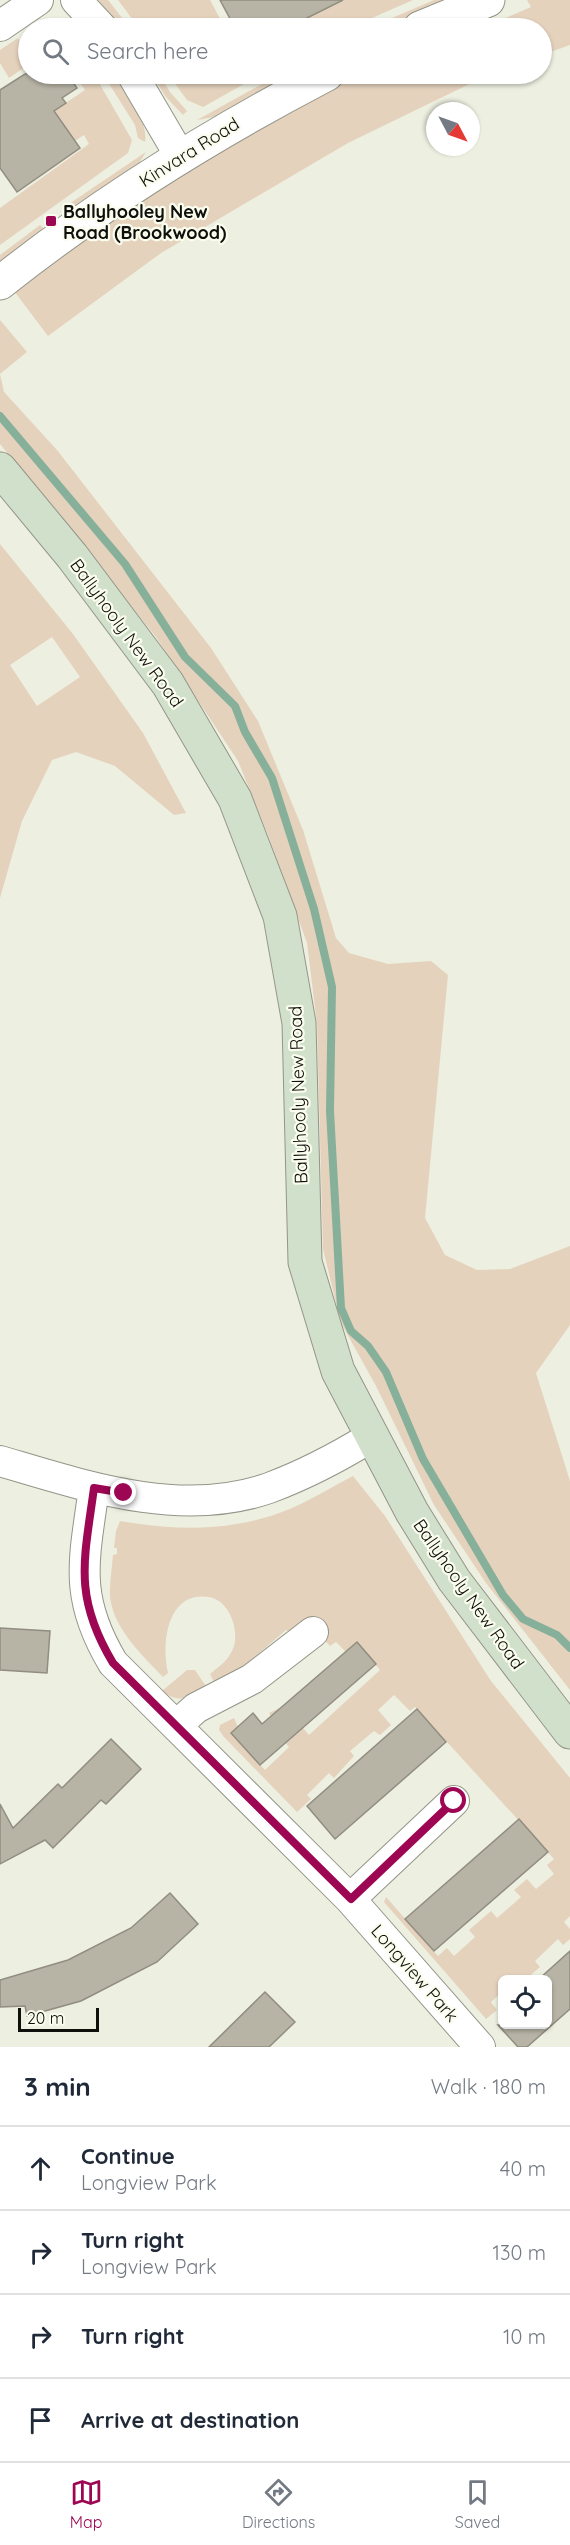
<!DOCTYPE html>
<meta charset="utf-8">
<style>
:root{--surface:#fff;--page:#f6f6f7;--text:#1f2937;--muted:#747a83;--line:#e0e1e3;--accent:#9c0652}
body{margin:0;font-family:Quicksand,sans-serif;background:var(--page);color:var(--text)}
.controls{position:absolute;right:18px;bottom:18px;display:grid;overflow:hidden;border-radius:9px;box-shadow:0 2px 4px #0004}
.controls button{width:54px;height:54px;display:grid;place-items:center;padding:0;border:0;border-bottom:2px solid var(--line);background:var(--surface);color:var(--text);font:30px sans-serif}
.compass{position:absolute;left:426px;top:102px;width:54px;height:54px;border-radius:50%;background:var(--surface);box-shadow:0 2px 4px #0004;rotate:131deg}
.scale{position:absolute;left:18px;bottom:15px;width:81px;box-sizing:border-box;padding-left:6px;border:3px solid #0f0f0b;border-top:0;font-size:16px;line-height:21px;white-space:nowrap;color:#0f0f0b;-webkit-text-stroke:4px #fafdee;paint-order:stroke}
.stop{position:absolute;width:18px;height:18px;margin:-14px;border:4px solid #9c0652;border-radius:50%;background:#fff}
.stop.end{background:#9c0652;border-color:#fff;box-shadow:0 2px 6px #0008}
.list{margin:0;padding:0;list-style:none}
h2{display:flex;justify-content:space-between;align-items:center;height:78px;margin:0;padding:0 24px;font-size:26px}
h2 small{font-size:20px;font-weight:400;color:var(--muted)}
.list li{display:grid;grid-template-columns:39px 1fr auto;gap:18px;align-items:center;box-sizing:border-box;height:84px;padding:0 24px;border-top:2px solid var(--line)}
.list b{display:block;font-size:22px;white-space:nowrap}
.list p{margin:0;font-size:20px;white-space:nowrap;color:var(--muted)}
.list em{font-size:20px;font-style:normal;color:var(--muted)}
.icon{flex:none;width:33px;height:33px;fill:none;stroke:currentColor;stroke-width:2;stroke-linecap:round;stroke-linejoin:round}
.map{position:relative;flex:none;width:570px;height:2047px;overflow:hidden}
.search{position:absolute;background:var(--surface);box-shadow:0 2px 4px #0004;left:18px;right:18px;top:18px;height:66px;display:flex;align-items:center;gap:15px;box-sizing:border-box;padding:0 21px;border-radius:33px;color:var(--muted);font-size:22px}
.sheet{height:414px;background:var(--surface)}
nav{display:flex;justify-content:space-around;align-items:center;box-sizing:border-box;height:84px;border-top:2px solid var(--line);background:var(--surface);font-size:16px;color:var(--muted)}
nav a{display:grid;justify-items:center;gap:3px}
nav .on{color:var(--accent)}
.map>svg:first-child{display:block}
.green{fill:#e5d2bd;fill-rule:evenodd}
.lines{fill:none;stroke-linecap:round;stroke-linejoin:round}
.stream{stroke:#87b09a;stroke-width:8}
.building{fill:#b7b3a5;stroke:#918d80;stroke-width:1.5}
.minor-casing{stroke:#939588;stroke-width:32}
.tertiary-casing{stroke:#939588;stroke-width:35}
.secondary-casing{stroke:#939588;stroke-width:35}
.minor{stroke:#fff;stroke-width:30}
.tertiary{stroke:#fff;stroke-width:33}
.secondary{stroke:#d0e0cb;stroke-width:33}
.route{stroke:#9c0652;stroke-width:8}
.poi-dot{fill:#9c0652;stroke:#fafdee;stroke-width:2}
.labels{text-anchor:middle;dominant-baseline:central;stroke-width:4.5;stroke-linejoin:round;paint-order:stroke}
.street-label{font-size:18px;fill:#0f0f0b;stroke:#fafdee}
.poi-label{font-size:18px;font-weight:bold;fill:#0f0f0b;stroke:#fafdee;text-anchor:start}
</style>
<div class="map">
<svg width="570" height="2047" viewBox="0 0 570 2047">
<rect width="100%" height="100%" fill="#edefe0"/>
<!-- green -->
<path class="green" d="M98,0H108L130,28H120Z
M118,0H210L225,28H139Z
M342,0H413L349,28H287Z
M434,0H452L388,28H369Z
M527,0H570V45L542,55V28H483L531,7Z
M18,38L28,65L9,78L0,63V50Z
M74,74H94L132,140L128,153L0,245V208L89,144L84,135L67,146L34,124L85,90Z
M103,74H113C124,92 149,120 145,142L138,138L135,125Z
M151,74H159L170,92L187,111L183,115L166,97Z
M168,74H262L203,107L187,100Z
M280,74H297L214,117L197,120Z
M348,74H372L374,78L384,74H490L348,143L161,253L48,336L14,291L183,168L287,105Z
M146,152L138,165L70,211L66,206Z
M40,225L44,229L0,263V255Z
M0,320L27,352L0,374L4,392L57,450L211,648L258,721L303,830L336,938L349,953L388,964L431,961L448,975L425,1218L445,1255L477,1270L510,1269L570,1246V1325L536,1373L570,1481V1690L486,1583L434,1505L376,1386L341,1323L323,1249L317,1024L307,943L268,835L238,761L156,637L0,444Z
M0,544L73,634L143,733L186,813L174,815L115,766L76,752L52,760L22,821L0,898ZM52,637L80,677L37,706L10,665Z
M353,1476L385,1516L491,1681L570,1778V1916L564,1922L570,1929V1939L563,1945L558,1939L535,1961L540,1967L526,1979L502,1980V1992L491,2002L497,2010L486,2019L384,1902L386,1897L438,1956L447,1948L454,1956L475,1937L469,1930L491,1911L497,1918L521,1897L514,1890L527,1879L536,1889L554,1874L547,1865L554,1859L415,1707L410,1711L394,1695L378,1710L391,1725L380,1735L374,1731L350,1751L354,1756L334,1778L329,1773L307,1795L311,1799L297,1812L224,1737L219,1730L220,1725L234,1718L238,1727L231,1733L265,1770L289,1747L271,1727L276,1723L269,1713L284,1706L309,1735L380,1670L357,1643L346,1652L336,1642L330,1646L307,1622L293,1635L286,1630L250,1661V1671L216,1686L210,1674C220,1666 230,1659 234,1646C239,1629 229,1600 209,1597C167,1590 161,1644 168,1673L163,1677C143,1656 117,1632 111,1603C108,1588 112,1570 113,1555L117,1554V1548H114L116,1531L120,1521C178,1531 236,1532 292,1508C313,1499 333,1486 353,1476Z
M187,1670H195L208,1689C190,1698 178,1704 162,1691Z"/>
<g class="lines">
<!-- stream -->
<path class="stream" d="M0,416L125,564L185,657L235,706L245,732L272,778L314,909L332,987L330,1111L341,1308L351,1331L368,1346L386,1372L423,1459L503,1595L523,1619L557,1635L570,1648"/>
</g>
<!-- building -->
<path class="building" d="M220,0H343L287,28H235Z
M25,74H67L77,88L62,98L66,103L54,111L80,148L17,192L0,168V90Z
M0,1628L50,1631L47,1673L0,1670Z
M357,1642L376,1664L260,1765L231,1733L253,1713L262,1724Z
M417,1709L446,1742L335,1839L307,1806Z
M111,1739L141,1769L106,1804L101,1800L53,1848L45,1840L0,1864V1804L13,1828L58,1784L62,1788Z
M519,1819L548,1852L434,1951L405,1919Z
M170,1893L198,1924L157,1962L81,2001L27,2016L25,2006L0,2007V1980L68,1960L131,1928Z
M570,1951V2009L527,2047H518L498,2025H548V1980L539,1979Z
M265,1992L295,2022L269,2047H209Z"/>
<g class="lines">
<defs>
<path id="minor" d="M76,0L102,28
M0,26L38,0
M132,74L180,156
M0,1461C85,1486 181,1519 269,1488C304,1475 340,1456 371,1437
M94,1488C84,1561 73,1596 113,1663L350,1899L480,2047
M177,1725L196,1708L252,1679L313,1632
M350,1899L454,1801"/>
<path id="tertiary" d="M420,28L488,0
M0,283C102,202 212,134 327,74"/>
<path id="secondary" d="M0,469L72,556L168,684L235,799L280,916L299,1023L305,1262L338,1371L412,1512L454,1580L570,1732"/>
</defs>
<!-- minor casing -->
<use href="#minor" class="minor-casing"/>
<!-- tertiary casing -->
<use href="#tertiary" class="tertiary-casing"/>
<!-- secondary casing -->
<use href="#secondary" class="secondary-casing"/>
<!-- minor -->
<use href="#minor" class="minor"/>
<!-- tertiary -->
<use href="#tertiary" class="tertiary"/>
<!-- secondary -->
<use href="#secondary" class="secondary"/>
</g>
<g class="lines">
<!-- route -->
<path class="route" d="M124,1493L94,1488C84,1561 73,1596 113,1663L351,1899L454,1801"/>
</g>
<!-- markers -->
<rect class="poi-dot" x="45" y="215" width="12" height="12" rx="3"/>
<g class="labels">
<!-- street labels -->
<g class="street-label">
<text transform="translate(189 152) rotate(-32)">Kinvara Road</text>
<text transform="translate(127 633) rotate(54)">Ballyhooly New Road</text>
<text transform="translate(298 1095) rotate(-92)">Ballyhooly New Road</text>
<text transform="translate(469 1594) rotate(55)">Ballyhooly New Road</text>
<text transform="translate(415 1973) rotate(49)">Longview Park</text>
</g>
<!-- poi labels -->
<g class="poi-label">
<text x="63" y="211">Ballyhooley New<tspan x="63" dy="21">Road (Brookwood)</tspan></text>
</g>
</g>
</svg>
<div class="controls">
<button><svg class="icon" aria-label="locate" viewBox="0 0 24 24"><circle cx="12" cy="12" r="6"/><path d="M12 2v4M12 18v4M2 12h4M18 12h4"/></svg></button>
</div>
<svg class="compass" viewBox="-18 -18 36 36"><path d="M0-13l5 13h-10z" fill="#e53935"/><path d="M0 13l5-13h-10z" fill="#747a83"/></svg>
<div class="scale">20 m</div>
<div class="stop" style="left:454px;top:1801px"></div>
<div class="stop end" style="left:124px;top:1493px"></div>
<div class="search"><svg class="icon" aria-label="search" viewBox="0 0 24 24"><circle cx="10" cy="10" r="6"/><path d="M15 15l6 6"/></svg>Search here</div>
</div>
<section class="sheet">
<h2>3 min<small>Walk · 180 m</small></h2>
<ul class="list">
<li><svg class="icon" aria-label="ahead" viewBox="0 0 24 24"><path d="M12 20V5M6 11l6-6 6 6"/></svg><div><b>Continue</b><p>Longview Park</p></div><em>40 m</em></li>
<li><svg class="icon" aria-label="right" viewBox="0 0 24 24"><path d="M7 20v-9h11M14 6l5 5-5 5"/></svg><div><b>Turn right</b><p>Longview Park</p></div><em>130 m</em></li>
<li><svg class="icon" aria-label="right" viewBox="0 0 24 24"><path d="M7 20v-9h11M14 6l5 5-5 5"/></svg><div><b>Turn right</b></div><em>10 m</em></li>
<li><svg class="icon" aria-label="arrive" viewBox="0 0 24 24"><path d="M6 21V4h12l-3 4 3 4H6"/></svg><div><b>Arrive at destination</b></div></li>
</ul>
</section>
<nav>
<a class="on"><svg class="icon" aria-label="map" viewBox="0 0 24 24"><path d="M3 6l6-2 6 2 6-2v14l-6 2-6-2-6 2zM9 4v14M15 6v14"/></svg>Map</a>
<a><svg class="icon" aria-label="directions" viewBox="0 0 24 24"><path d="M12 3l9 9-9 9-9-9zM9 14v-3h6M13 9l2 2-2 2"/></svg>Directions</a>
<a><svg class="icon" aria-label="saved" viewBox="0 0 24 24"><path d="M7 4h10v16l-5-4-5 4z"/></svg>Saved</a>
</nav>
